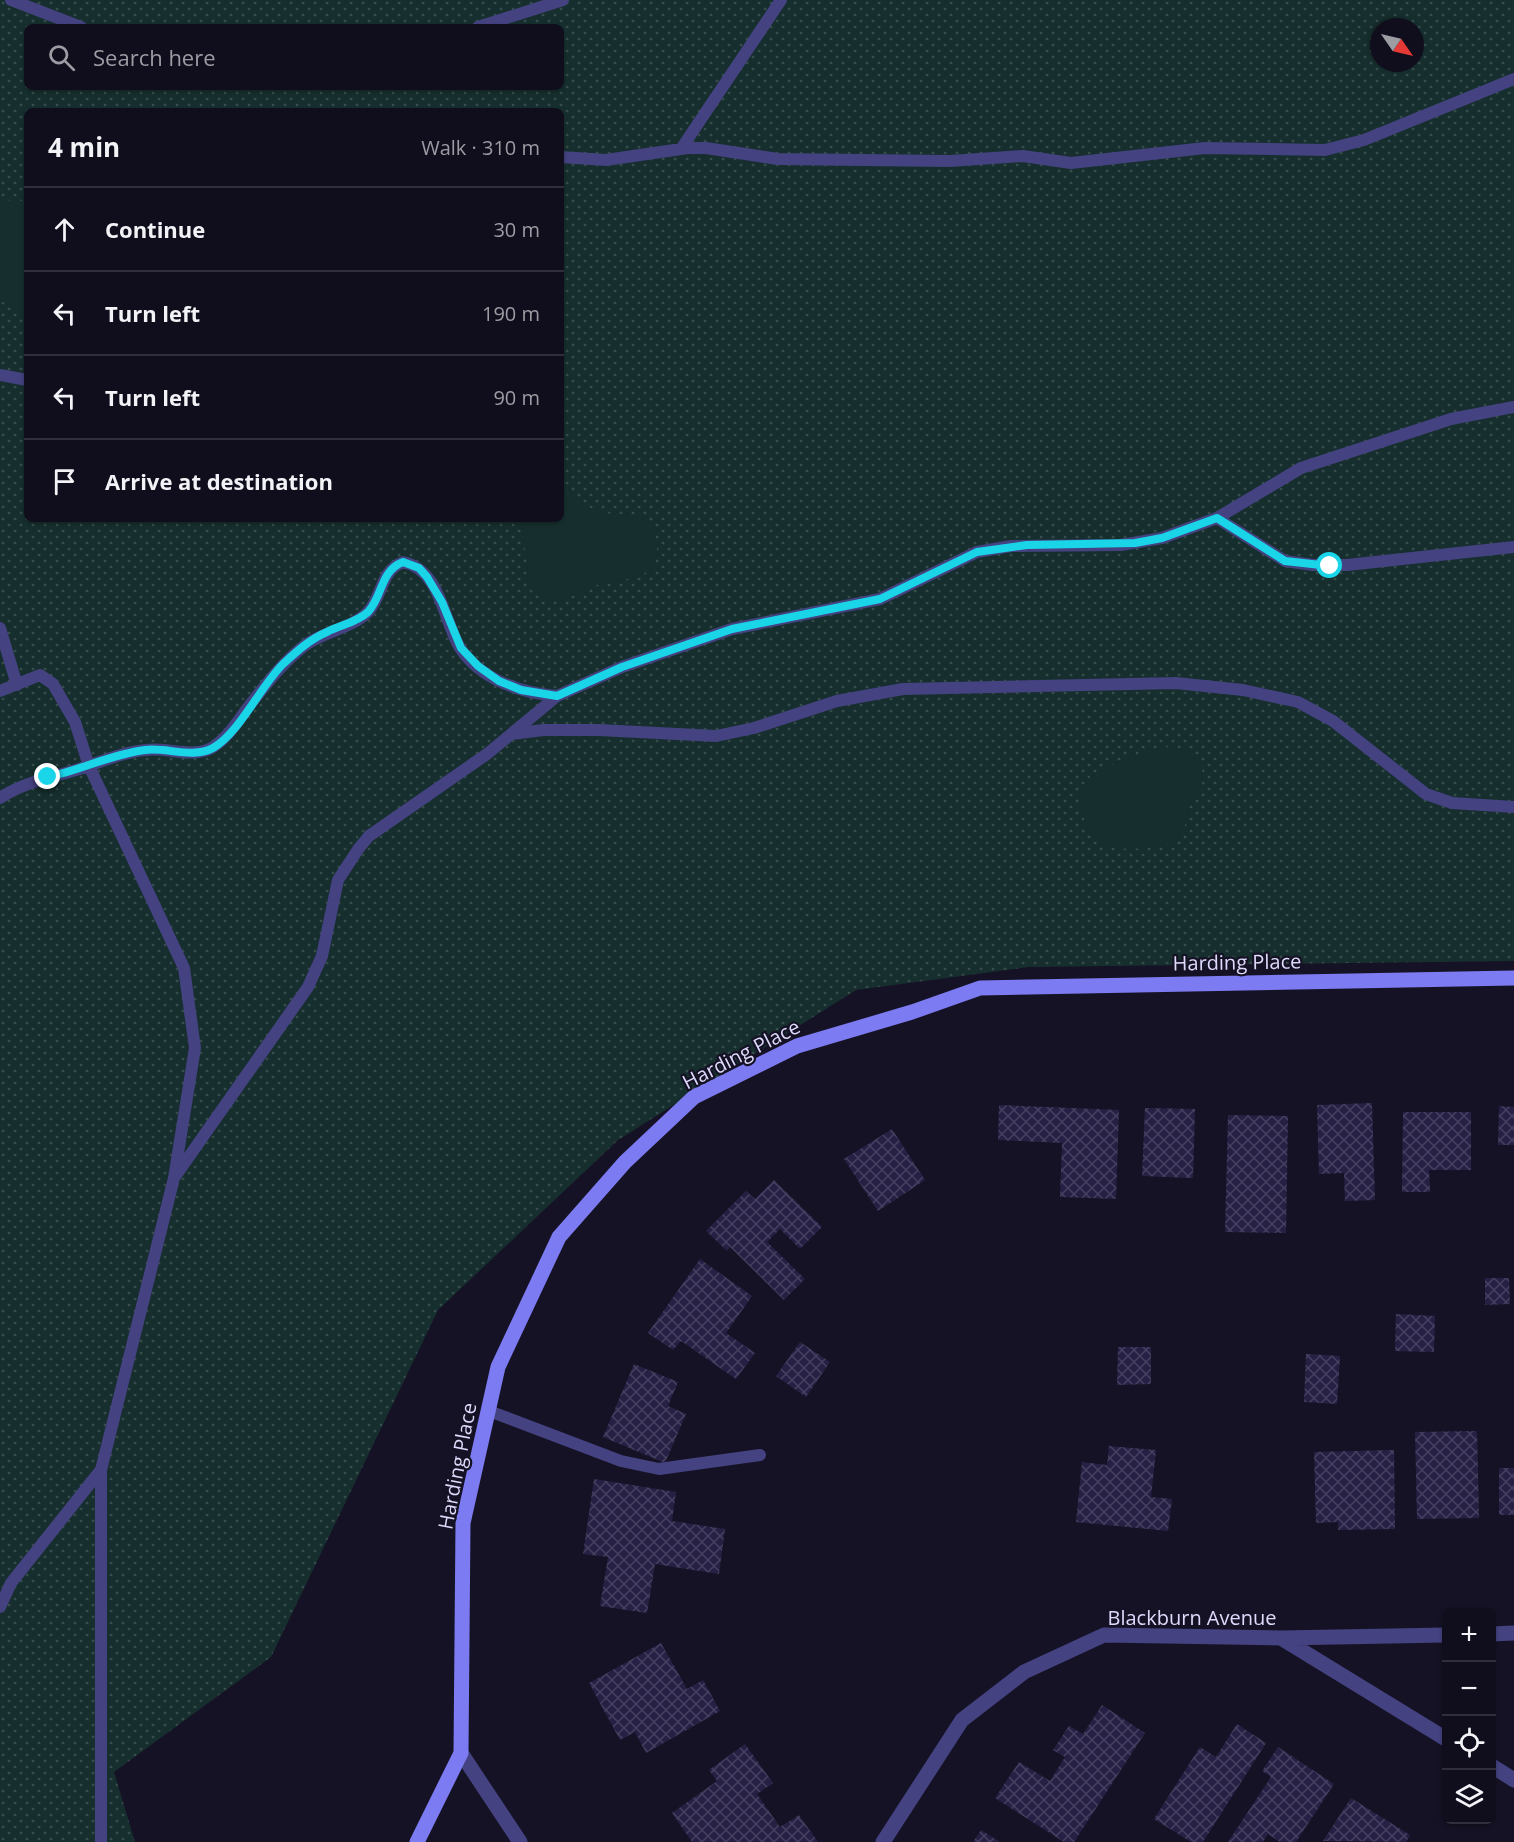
<!DOCTYPE html>
<meta charset="utf-8">
<style>
:root{--surface:#100e1c;--page:#1e1c29;--text:#f1f3f6;--muted:#9c9ca3;--line:#302e3b}
body{margin:0;font-family:"Open Sans",sans-serif;background:var(--page);color:var(--text)}
.controls{position:absolute;right:18px;bottom:18px;display:grid;overflow:hidden;border-radius:9px;box-shadow:0 2px 4px #0004}
.controls button{width:54px;height:54px;display:grid;place-items:center;padding:0;border:0;border-bottom:2px solid var(--line);background:var(--surface);color:var(--text);font:30px sans-serif}
.compass{position:absolute;left:1370px;top:18px;width:54px;height:54px;border-radius:50%;background:var(--surface);box-shadow:0 2px 4px #0004;rotate:124deg}
.stop{position:absolute;width:18px;height:18px;margin:-14px;border:4px solid #1ad5e7;border-radius:50%;background:#fff}
.stop.end{background:#1ad5e7;border-color:#fff;box-shadow:0 2px 6px #0008}
.list{margin:0;padding:0;list-style:none}
h2{display:flex;justify-content:space-between;align-items:center;height:78px;margin:0;padding:0 24px;font-size:26px}
h2 small{font-size:20px;font-weight:400;color:var(--muted)}
.list li{display:grid;grid-template-columns:39px 1fr auto;gap:18px;align-items:center;box-sizing:border-box;height:84px;padding:0 24px;border-top:2px solid var(--line)}
.list b{display:block;font-size:22px;white-space:nowrap}
.list em{font-size:20px;font-style:normal;color:var(--muted)}
.icon{flex:none;width:33px;height:33px;fill:none;stroke:currentColor;stroke-width:2;stroke-linecap:round;stroke-linejoin:round}
.map{position:relative;flex:none;width:1514px;height:1842px;overflow:hidden}
.search{position:absolute;background:var(--surface);box-shadow:0 2px 4px #0004;left:24px;top:24px;width:540px;height:66px;display:flex;align-items:center;gap:15px;box-sizing:border-box;padding:0 21px;border-radius:9px;color:var(--muted);font-size:22px}
.panel{position:absolute;background:var(--surface);box-shadow:0 2px 4px #0004;left:24px;top:108px;width:540px;height:414px;border-radius:9px}
.map>svg:first-child{display:block}
.grass{fill:url(#grass-dots);fill-rule:evenodd}
.garden{fill:#162f2e}
.building{fill:url(#building-cross-hatch)}
.lines{fill:none;stroke-linecap:round;stroke-linejoin:round}
.lane{stroke:#444280;stroke-width:12}
.street{stroke:#444280;stroke-width:15}
.secondary{stroke:#7d7bf1;stroke-width:15}
.route{stroke:#1ad5e7;stroke-width:8}
.labels{text-anchor:middle;dominant-baseline:central;stroke-width:4.5;stroke-linejoin:round;paint-order:stroke}
.street-label{font-size:20px;fill:#dedafb;stroke:#151225}
</style>
<div class="map">
<svg width="1514" height="1842" viewBox="0 0 1514 1842">
<defs>
<pattern id="grass-dots" width="8" height="8" patternUnits="userSpaceOnUse" patternTransform="scale(1.5)"><rect width="8" height="8" fill="#162f2e"/><path d="M2 2h.1M6 6h.1" fill="none" stroke="#374d4d" stroke-width="1.8" stroke-linecap="round"/></pattern>
<pattern id="building-cross-hatch" width="8" height="8" patternUnits="userSpaceOnUse" patternTransform="scale(1.5)"><rect width="8" height="8" fill="#272045"/><path d="M0 0l8 8M0 8l8-8" fill="none" stroke="#464061"/></pattern>
</defs>
<rect width="100%" height="100%" fill="#151225"/>
<!-- grass -->
<path class="grass" d="M0,0H1514V961L1029,967L856,990L618,1140L438,1310L271,1657L114,1772L135,1842H0ZM27,27H561V87H27ZM1379,27H1415V63H1379ZM27,111H561V519H27Z"/>
<!-- garden -->
<path class="garden" d="M0,200L27,201V316L0,300Z
M561,491C574,496 585,507 598,511C619,519 649,507 656,538C658,548 657,561 652,570L633,578L591,586L565,600L548,602L534,593L530,587L521,519H561Z
M1166,747C1185,748 1208,760 1202,783C1199,792 1192,799 1189,807C1185,819 1187,832 1176,840C1166,848 1130,850 1118,848C1088,845 1068,799 1090,777C1102,766 1149,750 1166,747Z"/>
<!-- building -->
<path class="building" d="M1372,1103L1375,1200L1345,1201L1344,1173L1319,1174L1317,1105Z
M999,1105L1119,1110L1116,1199L1060,1197L1062,1143L998,1140Z
M1499,1106L1514,1107V1145H1498Z
M1145,1108L1195,1109L1193,1178L1142,1176Z
M1403,1112H1471V1170H1429L1430,1192H1402Z
M1228,1115L1288,1116L1286,1233L1225,1232Z
M892,1129L925,1180L878,1211L844,1159Z
M774,1180L822,1227L800,1249L780,1229L767,1242L805,1279L784,1300L730,1247L727,1251L706,1231L746,1191L755,1199Z
M700,1259L752,1296L726,1333L755,1353L736,1379L681,1341L673,1350L648,1333Z
M1485,1278H1509L1510,1304L1485,1305Z
M1396,1314L1435,1316L1434,1352L1395,1351Z
M800,1342L830,1362L806,1397L776,1376Z
M1118,1347H1151V1384L1117,1385Z
M1306,1354L1340,1356L1337,1404L1304,1402Z
M634,1364L678,1382L668,1406L686,1414L665,1463L603,1437Z
M1477,1431L1479,1518L1417,1519L1415,1432Z
M1109,1446L1156,1450L1151,1497L1172,1499L1168,1531L1076,1522L1082,1462L1107,1465Z
M1394,1450L1395,1529L1338,1530V1522L1316,1523L1314,1452Z
M1499,1468H1514V1515H1499Z
M594,1479L676,1492L672,1521L725,1529L719,1574L655,1564L647,1613L600,1606L608,1557L583,1554Z
M661,1643L687,1689L703,1680L720,1711L646,1753L635,1732L620,1740L589,1683Z
M1102,1705L1145,1733L1074,1842H1064L995,1798L1019,1762L1050,1781L1065,1757L1053,1750L1069,1726L1083,1734Z
M1237,1724L1266,1743L1203,1842H1191L1154,1819L1200,1747L1216,1757Z
M745,1744L773,1783L757,1794L780,1827L799,1815L818,1842H692L672,1813L717,1781L709,1770Z
M1278,1747L1334,1784L1296,1842H1280L1268,1834L1263,1842H1228L1271,1777L1262,1771Z
M1351,1798L1410,1835L1406,1842L1323,1841Z
M981,1830L1000,1842H973Z"/>
<g class="lines">
<!-- lane -->
<path class="lane" d="M11,0L81,27
M478,27L563,0
M681,149L781,0
M561,157L606,160L688,148H706L778,159L950,161L1023,156L1071,163L1205,148L1325,150L1364,140L1514,79
M0,375L27,380
M1217,518L1285,561L1313,565H1347L1514,547
M0,628L17,685
M0,691L40,675L53,684L75,722L89,766L184,968L195,1048L174,1178L101,1470V1842
M512,734L543,730H599L716,736L754,728L837,701L903,689L1176,683L1243,690L1298,702L1333,721L1426,794L1452,803L1514,807
M0,798C24,782 50,778 76,770C99,763 122,752 146,750C167,747 194,759 213,747C227,738 237,723 246,710C264,687 281,664 304,646C323,631 351,629 368,612C383,596 380,571 403,562C441,570 443,620 460,648C481,680 521,693 557,696
M174,1178L308,987L322,956L338,880L359,848L369,836L487,754L557,696L622,667L732,629L880,599L977,552L1011,546L1121,545L1162,538L1217,518L1301,468L1451,419L1514,407
M489,1411L621,1461L659,1469L760,1455
M0,1607L11,1583L100,1471"/>
<!-- street -->
<path class="street" d="M1492,1634L1514,1633
M1281,1638L1446,1739
M461,1753L520,1842
M1492,1766L1514,1780
M883,1842L962,1720L1024,1672L1104,1635L1281,1638L1446,1635"/>
<!-- secondary -->
<path class="secondary" d="M417,1842L461,1753L463,1523L498,1367L559,1237L625,1162L694,1097L797,1046L912,1012L980,988L1514,978"/>
</g>
<g class="lines">
<!-- route -->
<path class="route" d="M48,777C81,770 112,754 145,750C166,747 193,759 213,748C240,732 260,687 283,664C296,652 310,639 327,632C340,625 356,623 368,612C383,596 380,571 403,562L419,568L427,577L442,602L461,648L478,666L499,681L521,690L557,696L622,667L732,629L880,599L977,552L1027,545L1135,543L1162,538L1217,518L1285,561L1330,566"/>
</g>
<g class="labels">
<!-- street labels -->
<g class="street-label">
<text transform="translate(1237 962) rotate(-1)">Harding Place</text>
<text transform="translate(741 1054) rotate(-27)">Harding Place</text>
<text transform="translate(457 1466) rotate(-79)">Harding Place</text>
<text x="1192" y="1617">Blackburn Avenue</text>
</g>
</g>
</svg>
<div class="controls">
<button>+</button>
<button>−</button>
<button><svg class="icon" aria-label="locate" viewBox="0 0 24 24"><circle cx="12" cy="12" r="6"/><path d="M12 2v4M12 18v4M2 12h4M18 12h4"/></svg></button>
<button><svg class="icon" aria-label="layers" viewBox="0 0 24 24"><path d="M12 4l9 5-9 5-9-5zM3 14l9 5 9-5"/></svg></button>
</div>
<svg class="compass" viewBox="-18 -18 36 36"><path d="M0-13l5 13h-10z" fill="#e53935"/><path d="M0 13l5-13h-10z" fill="#9c9ca3"/></svg>
<div class="stop" style="left:1330px;top:566px"></div>
<div class="stop end" style="left:48px;top:777px"></div>
<div class="search"><svg class="icon" aria-label="search" viewBox="0 0 24 24"><circle cx="10" cy="10" r="6"/><path d="M15 15l6 6"/></svg>Search here</div>
<section class="panel">
<h2>4 min<small>Walk · 310 m</small></h2>
<ul class="list">
<li><svg class="icon" aria-label="ahead" viewBox="0 0 24 24"><path d="M12 20V5M6 11l6-6 6 6"/></svg><div><b>Continue</b></div><em>30 m</em></li>
<li><svg class="icon" aria-label="left" viewBox="0 0 24 24"><path d="M17 20v-9H6M10 6l-5 5 5 5"/></svg><div><b>Turn left</b></div><em>190 m</em></li>
<li><svg class="icon" aria-label="left" viewBox="0 0 24 24"><path d="M17 20v-9H6M10 6l-5 5 5 5"/></svg><div><b>Turn left</b></div><em>90 m</em></li>
<li><svg class="icon" aria-label="arrive" viewBox="0 0 24 24"><path d="M6 21V4h12l-3 4 3 4H6"/></svg><div><b>Arrive at destination</b></div></li>
</ul>
</section>
</div>
